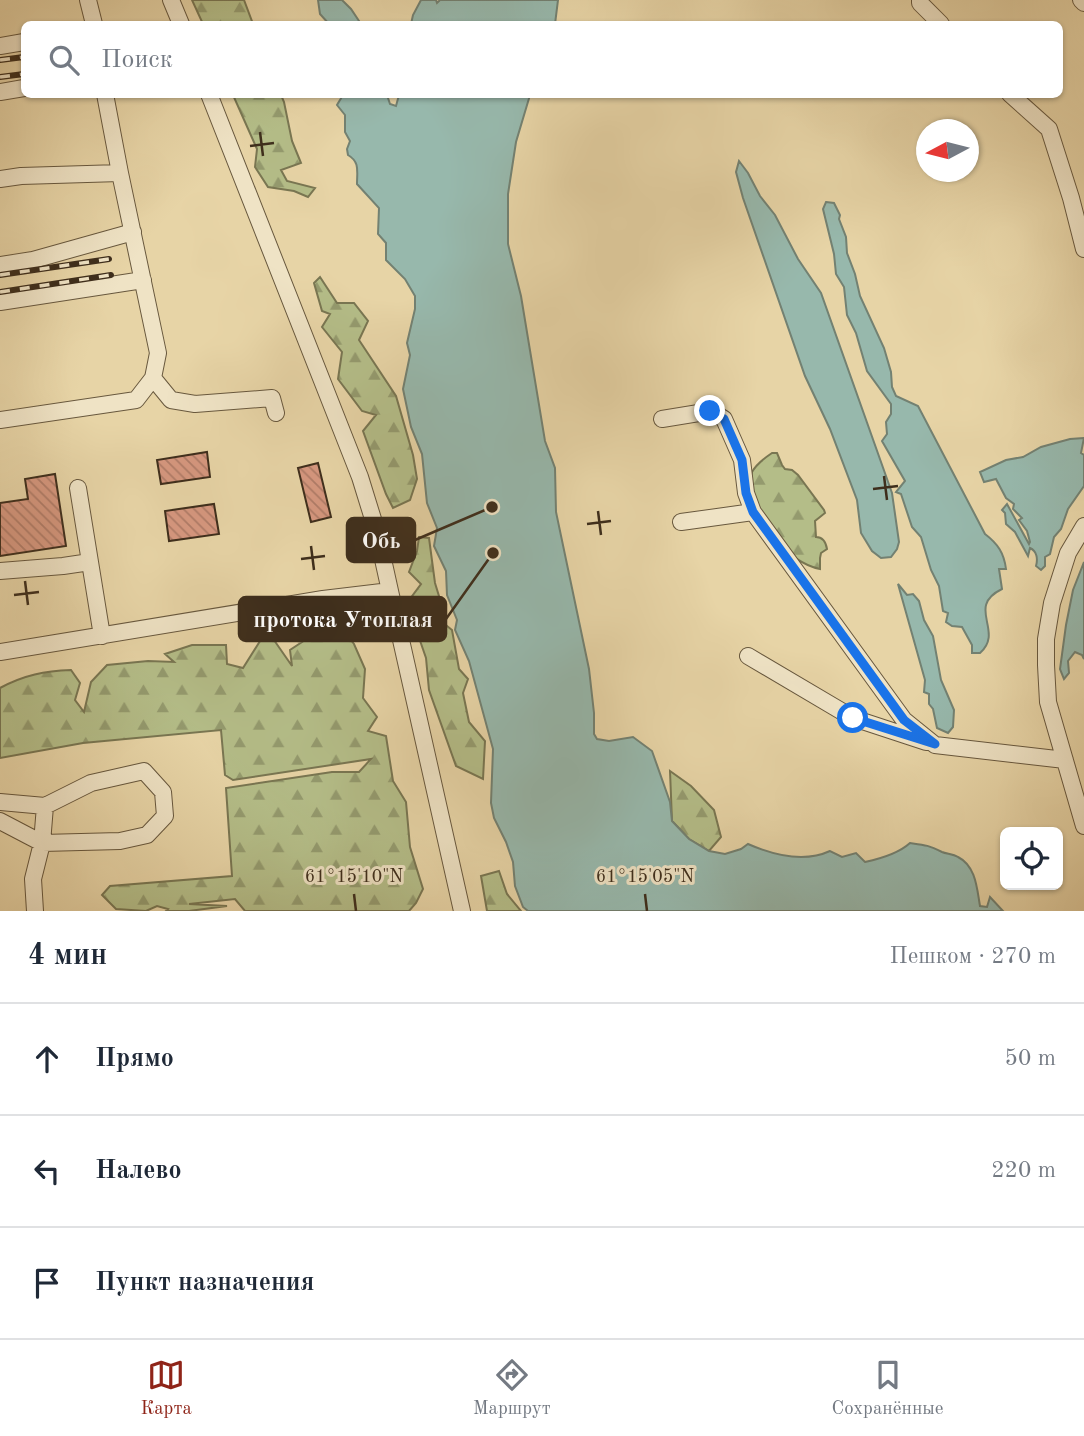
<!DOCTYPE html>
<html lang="ru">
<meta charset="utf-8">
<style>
:root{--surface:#fff;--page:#f6f6f7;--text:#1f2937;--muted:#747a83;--line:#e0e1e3;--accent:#8f2418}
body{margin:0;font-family:"Old Standard TT",serif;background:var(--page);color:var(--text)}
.controls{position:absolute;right:21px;bottom:21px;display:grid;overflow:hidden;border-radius:10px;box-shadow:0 2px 5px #0004}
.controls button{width:63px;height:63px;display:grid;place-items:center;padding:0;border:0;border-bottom:2px solid var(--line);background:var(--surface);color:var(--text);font:35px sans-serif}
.compass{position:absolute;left:916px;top:119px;width:63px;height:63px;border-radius:50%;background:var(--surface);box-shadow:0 2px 5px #0004;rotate:263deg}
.stop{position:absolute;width:21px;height:21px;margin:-16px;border:5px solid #1a73e8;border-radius:50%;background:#fff}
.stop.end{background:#1a73e8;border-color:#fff;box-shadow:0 2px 7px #0008}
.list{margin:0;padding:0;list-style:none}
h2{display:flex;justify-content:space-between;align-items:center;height:91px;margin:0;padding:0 28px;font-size:30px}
h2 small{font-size:23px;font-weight:400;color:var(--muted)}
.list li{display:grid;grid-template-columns:46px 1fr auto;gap:21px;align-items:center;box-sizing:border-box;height:112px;padding:0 28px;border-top:2px solid var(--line)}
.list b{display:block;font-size:26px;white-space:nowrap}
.list em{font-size:23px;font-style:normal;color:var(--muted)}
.icon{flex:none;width:38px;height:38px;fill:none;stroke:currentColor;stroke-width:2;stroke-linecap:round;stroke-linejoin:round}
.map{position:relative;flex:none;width:1084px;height:911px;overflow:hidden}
.search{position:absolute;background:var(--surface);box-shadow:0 2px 5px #0004;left:21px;right:21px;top:21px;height:77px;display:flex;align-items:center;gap:18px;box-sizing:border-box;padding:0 24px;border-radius:10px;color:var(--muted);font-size:26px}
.sheet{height:427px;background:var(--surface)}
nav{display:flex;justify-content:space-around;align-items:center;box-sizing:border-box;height:98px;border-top:2px solid var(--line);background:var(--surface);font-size:19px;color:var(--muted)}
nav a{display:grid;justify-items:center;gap:4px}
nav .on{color:var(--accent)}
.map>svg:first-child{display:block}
.forest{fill:url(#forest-firs);stroke:#797652;stroke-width:2}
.water{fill:#97b8ac;stroke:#738172;stroke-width:2}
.building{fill:url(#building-back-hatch);stroke:#3e2e1c;stroke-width:2}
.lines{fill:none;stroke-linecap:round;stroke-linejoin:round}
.minor-casing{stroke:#68583e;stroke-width:18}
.minor{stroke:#efe3c5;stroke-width:16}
.rail-casing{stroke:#3e2e1c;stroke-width:6}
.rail{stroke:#efe3c5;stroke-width:3.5;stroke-dasharray:10;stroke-linecap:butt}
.route{stroke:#1a73e8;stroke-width:9}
.ticks{fill:none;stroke:#3e2e1c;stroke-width:2.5}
.ticks-label{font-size:18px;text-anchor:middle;fill:#3e2e1c;stroke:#efe3c5;stroke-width:6;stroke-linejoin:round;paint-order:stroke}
.leader{fill:none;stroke:#3e2e1c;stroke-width:2.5}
.callout-dot{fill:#3e2e1c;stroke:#efe3c5;stroke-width:2.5}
.callout{fill:#3e2e1c;stroke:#3e2e1c;stroke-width:2.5}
.callout-label{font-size:23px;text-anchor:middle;font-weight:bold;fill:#fff}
</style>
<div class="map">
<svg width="1084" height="911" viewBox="0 0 1084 911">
<defs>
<pattern id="forest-firs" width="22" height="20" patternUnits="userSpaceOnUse" patternTransform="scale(1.75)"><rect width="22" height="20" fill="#b4bd88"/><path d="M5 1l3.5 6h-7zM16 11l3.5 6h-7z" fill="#949a6e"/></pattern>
<pattern id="building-back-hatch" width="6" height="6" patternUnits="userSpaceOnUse" patternTransform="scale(1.75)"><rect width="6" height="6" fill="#d79880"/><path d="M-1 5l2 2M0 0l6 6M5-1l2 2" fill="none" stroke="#b07c68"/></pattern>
</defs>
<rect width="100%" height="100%" fill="#e7d4a6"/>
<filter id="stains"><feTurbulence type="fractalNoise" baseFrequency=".00286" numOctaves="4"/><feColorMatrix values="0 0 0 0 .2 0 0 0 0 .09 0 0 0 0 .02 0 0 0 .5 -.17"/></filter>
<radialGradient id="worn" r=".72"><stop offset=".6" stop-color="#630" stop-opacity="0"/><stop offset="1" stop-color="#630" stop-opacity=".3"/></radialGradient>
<!-- forest -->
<path class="forest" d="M192,0H244L253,24H203Z
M233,95H281L284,102L292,141L301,163L281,170L287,181L315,188L308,197L294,191L268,187L255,167L257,149Z
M320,277L337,303H354L368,321L359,340L396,396L413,455L417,479L410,500L393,508L386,494L363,431L376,415L362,411L338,379L342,352L322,327L330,314L322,311L314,283Z
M772,453H777L782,465L785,469L792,470L798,475L824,510L825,513L815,521L816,537C823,537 826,543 827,549L821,553L820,558V569C804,566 786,553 775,539C767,529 746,484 752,472C756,465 766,457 772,453Z
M419,537L429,538L435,583L442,606L436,617L452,630L459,669L468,679L463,693L469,722L485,741L483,779L456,766L429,690L426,658L407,603L421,584L409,572L417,551Z
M312,621L338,624L354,644L365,669L363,698L377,717L368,731L386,736L393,781L406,802L410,847L423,889L416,903L409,911H245L235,899L189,904L227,906L189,911H166L168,909L157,906L146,911L116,909L102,895L110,886L232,876L226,788L332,772H359L371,759L233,780L225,775L221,730L83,743L0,758V688C24,675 45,671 71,670L80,683L75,700L84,712L91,682L107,665L148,661L174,662L165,654L192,645H226L227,664L243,668L267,630L292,666L290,650L302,642L283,638L282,627Z
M670,771L691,786L714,810L721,837L709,851L689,839L672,821Z
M499,871L507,894L521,911H487L481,876Z"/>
<!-- water -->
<path class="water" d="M318,0H342L351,9L361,24H329L320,14Z
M421,0H436L437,3L440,0H558L555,24H411L413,15Z
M343,95H387L390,104L396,106L399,95H530L516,142L508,194V244L521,296L545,441L555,468L556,512L589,669L594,713V734L597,739L609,741L633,737L652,751L670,802L672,821L689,839L709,851L725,854L741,849L748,844C773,855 804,863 830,851L842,857L856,853L865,862C879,859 899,853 910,843C925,845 928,845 942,852C947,854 953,854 958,857C976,866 977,889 980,906L987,907L990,897L1003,911H528L523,907L515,886L513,862L506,842L494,818L491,803L493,749L469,661L455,630L457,620L447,595L446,571L434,546L437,528L427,503L422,454L411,427L403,389L410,355L407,343L415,309V296L405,279L386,260V243L378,234L379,208L357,184C357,171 360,162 348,155L347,149L350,141L345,132V115L337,105Z
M739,161L748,173L760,196L775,215L798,259L821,293L892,493L899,542L897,549L891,557L881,558L872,551L861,533L857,500L830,429L805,376L743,198L736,172Z
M826,202L834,203L840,215L839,219L846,237L847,253L855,274L860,296L884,348L891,372L892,387L896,396L918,406L985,534C998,544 1004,553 1006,569H999L1002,589C965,607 1005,631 980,653H972V645L962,627L952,626L946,622L948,613L943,611L939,586L931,570L921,537L912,527L901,494L896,492L905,481L882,441L887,434L886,422L891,414V404L867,371L856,333L847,315L844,287L836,274L834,254L823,209Z
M1084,438L1081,453L1084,455V486L1068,509L1061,529L1054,537L1050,554L1045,557V566L1041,570L1036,566C1038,559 1037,551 1030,548L1028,556L1015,532L1006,524L1005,513L1002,510L1007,504L1029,544L1030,542L1027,531L1019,520L1022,518L1013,509L1014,504L1006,498L996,479L984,482L980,472L1006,460L1023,457L1041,447L1070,439Z
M1084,562V659L1082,655L1075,652L1068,661L1069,673L1064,679L1060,669L1066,625L1073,590Z
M898,584L907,595L913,594L919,601L924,620L933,636L941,680L954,710L953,727L948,733L937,728L933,709L929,704V694L924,692L925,680Z"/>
<!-- building -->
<path class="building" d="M207,452L210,477L161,484L157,460Z
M318,463L331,517L311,522L298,468Z
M55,474L66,546L0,556V503L28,499L25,479Z
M214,504L219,534L169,541L165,511Z"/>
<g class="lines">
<defs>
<path id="minor" d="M88,0L94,24
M171,0L181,24
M920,0V3L941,24
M1081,0L1084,3
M0,46L24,42
M0,92L24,88
M209,94L360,477L377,532L390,591
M1010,94L1049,129L1071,198L1084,249
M0,179L21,176L120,173
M0,265L33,260L133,232
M0,302L143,280
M153,378L171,400L195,404L272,398L276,413
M662,419L711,411L724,419L742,460L746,493L753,512L904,720L935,745L1065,760
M0,420L136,400L153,378L158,353L120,173L105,94
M78,488L102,636
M681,522L753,512
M1084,526L1068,553L1052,603L1046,639V665L1048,702L1084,826
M0,571L63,566L90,562
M0,652L323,599L390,591L462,911
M748,656L853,718L926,742
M0,802L45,806L91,783L144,771L163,792L165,816L147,835L120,841L42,843L0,821
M35,911L33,879L42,843L45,806"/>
</defs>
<!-- minor casing -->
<use href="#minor" class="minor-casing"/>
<!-- minor -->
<use href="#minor" class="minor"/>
<defs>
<path id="rail" d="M0,60L24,57
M0,77L24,74
M0,275L109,259
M0,292L111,275"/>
</defs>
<!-- rail casing -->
<use href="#rail" class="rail-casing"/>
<!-- rail -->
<use href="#rail" class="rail"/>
</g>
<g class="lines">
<!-- route -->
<path class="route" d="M710,411L724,419L742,460L746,493L753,512L904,720L935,744L853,718"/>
</g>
<!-- ticks -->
<path class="ticks" d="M260,132L263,156M250,146L274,143M884,476L887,500M873,489L898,486M598,511L601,535M587,524L611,521M311,546L314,570M301,559L325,556M25,581L28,605M14,595L39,592M354,894L356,911M645,894L647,911"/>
<g class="ticks-label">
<text x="354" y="882">61°15'10"N</text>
<text x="645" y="882">61°15'05"N</text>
</g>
<!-- callouts -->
<path class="leader" d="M492 507L415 540M493 553L446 619"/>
<g class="callout-dot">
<circle cx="492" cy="507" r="7"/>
<circle cx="493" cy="553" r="7"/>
</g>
<g class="callout">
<rect x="347" y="518" width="68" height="44" rx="7"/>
<rect x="239" y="597" width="207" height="44" rx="7"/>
</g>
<g class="callout-label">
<text x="381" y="548">Обь</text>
<text x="343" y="627">протока Утоплая</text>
</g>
<rect width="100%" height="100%" filter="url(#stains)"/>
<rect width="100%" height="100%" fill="url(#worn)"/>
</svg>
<div class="controls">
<button><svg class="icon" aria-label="locate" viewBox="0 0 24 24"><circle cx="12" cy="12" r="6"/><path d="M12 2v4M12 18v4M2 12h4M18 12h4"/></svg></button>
</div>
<svg class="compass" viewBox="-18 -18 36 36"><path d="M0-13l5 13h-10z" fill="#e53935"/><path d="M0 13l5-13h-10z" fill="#747a83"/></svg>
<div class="stop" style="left:853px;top:718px"></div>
<div class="stop end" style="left:710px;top:411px"></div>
<div class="search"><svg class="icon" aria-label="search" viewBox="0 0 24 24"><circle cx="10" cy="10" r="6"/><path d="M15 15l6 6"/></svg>Поиск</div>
</div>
<section class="sheet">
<h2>4 мин<small>Пешком · 270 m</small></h2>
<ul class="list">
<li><svg class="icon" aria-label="ahead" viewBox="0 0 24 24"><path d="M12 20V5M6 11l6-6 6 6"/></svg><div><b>Прямо</b></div><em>50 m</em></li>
<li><svg class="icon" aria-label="left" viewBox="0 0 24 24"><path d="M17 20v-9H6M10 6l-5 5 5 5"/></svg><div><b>Налево</b></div><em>220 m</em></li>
<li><svg class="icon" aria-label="arrive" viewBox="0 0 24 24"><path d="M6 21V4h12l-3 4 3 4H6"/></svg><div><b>Пункт назначения</b></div></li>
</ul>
</section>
<nav>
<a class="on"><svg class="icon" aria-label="map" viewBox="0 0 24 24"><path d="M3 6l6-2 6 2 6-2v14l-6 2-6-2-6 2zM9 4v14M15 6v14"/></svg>Карта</a>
<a><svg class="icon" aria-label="directions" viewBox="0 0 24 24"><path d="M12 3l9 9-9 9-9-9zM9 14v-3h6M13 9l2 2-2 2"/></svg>Маршрут</a>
<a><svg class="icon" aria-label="saved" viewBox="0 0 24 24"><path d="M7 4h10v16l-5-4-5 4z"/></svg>Сохранённые</a>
</nav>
